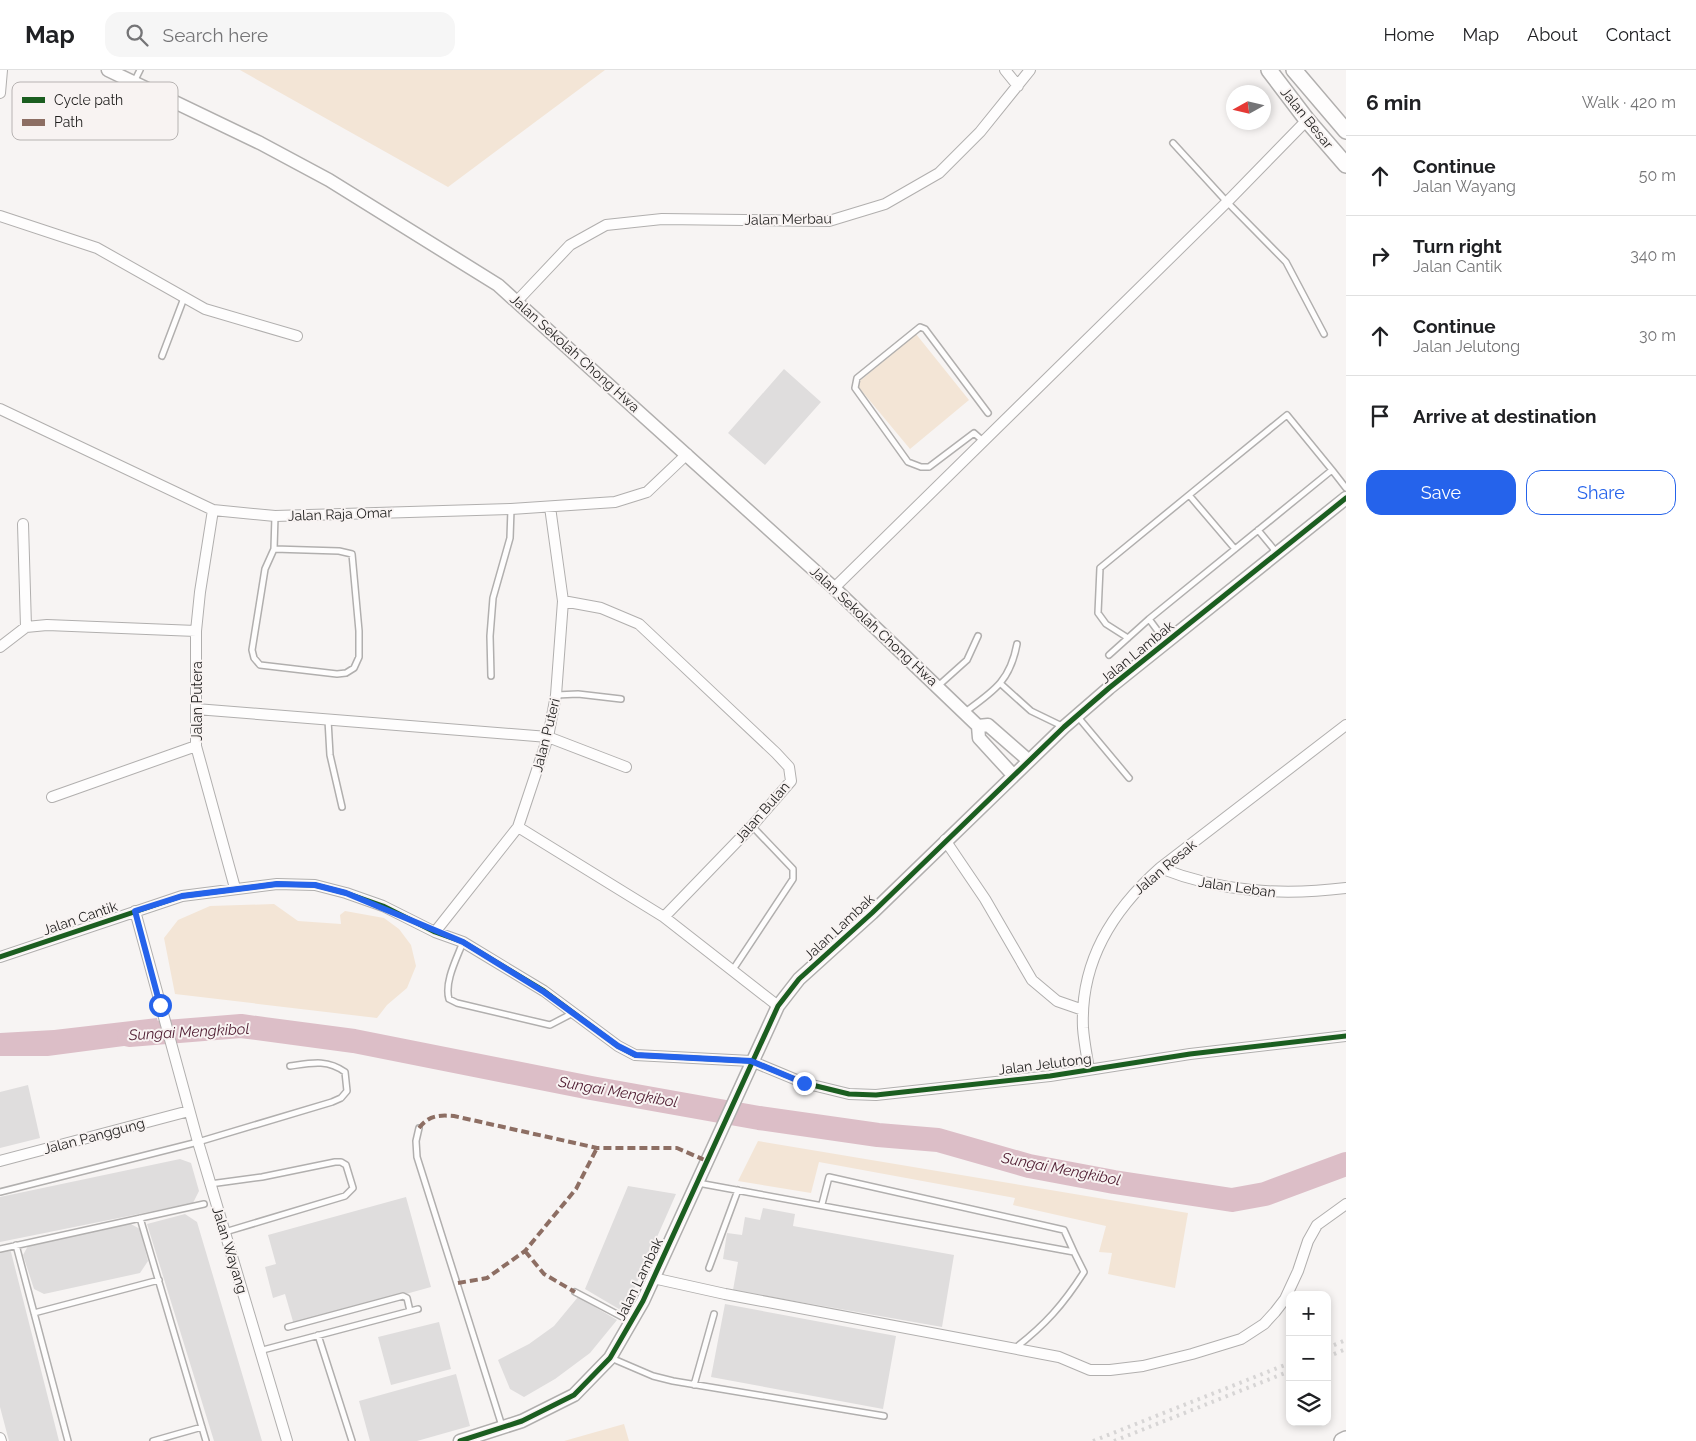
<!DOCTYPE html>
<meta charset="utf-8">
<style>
:root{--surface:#fff;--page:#f6f6f6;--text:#202124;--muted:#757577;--line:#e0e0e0;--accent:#2563eb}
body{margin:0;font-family:Raleway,sans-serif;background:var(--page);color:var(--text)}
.controls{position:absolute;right:15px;bottom:15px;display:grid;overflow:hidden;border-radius:10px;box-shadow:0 2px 8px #0003}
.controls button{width:45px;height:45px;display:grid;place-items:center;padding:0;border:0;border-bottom:1px solid var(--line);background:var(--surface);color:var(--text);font:25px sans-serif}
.compass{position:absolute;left:1226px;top:15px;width:45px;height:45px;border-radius:50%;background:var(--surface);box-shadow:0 2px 8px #0003;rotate:262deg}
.stop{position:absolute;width:15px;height:15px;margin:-11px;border:4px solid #2563eb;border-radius:50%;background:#fff}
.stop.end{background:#2563eb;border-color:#fff;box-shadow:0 1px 5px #0008}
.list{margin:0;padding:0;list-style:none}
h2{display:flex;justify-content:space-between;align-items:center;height:65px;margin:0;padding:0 20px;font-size:21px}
h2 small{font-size:16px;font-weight:400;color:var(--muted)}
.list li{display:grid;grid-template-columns:32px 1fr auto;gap:15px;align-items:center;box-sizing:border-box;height:80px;padding:0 20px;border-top:1px solid var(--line)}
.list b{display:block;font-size:19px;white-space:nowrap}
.list p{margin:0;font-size:16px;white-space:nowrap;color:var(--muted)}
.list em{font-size:16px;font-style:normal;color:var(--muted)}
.actions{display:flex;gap:10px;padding:15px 20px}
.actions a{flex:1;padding:11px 0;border:1px solid var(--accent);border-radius:15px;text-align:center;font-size:18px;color:var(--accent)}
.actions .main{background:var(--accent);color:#fff}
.icon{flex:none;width:28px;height:28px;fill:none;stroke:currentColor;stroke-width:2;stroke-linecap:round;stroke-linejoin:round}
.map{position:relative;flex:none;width:1346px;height:1371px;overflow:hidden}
header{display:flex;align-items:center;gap:30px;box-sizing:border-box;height:70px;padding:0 25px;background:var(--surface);border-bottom:1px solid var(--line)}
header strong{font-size:24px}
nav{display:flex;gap:28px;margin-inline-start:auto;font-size:18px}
.search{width:350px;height:45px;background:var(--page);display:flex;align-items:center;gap:12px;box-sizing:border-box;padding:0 18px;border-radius:15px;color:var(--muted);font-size:19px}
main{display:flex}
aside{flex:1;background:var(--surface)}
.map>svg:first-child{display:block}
.green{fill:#f3e5d6}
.water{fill:#dcbec7}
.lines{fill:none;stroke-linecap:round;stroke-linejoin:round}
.river{stroke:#dcbec7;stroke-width:24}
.building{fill:#dfdddd}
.service-casing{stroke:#b1afae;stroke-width:8}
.minor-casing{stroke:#b1afae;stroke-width:12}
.tertiary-casing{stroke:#b1afae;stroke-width:15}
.secondary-casing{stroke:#b1afae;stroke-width:18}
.service{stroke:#fefdfd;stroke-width:5}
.minor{stroke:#fefdfd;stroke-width:10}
.tertiary{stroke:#fefdfd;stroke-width:12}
.secondary{stroke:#fefdfd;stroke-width:15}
.rail{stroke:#d7d5d5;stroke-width:4;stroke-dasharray:2.5 5;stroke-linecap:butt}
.quiet{stroke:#8d6e63;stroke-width:4;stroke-dasharray:8 4;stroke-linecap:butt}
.cycleway-casing{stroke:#f8f3f2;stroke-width:8}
.cycleway{stroke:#1b5e20;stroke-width:5}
.route{stroke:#2563eb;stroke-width:6}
.labels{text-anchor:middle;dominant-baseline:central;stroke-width:4;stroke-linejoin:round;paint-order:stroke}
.street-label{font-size:14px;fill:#201f1e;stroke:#f8f3f2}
.water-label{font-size:15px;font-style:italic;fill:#4f1c31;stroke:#f8f3f2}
.key{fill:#f8f3f2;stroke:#b7b3b2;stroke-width:1}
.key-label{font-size:14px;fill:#201f1e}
</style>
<header>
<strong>Map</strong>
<div class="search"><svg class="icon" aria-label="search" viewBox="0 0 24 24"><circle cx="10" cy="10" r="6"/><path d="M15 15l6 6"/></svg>Search here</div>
<nav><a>Home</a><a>Map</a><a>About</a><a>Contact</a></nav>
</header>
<main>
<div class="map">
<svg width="1346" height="1371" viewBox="0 0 1346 1371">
<rect width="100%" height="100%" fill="#f7f4f3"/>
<!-- green -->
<path class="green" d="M240,0H605L448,117Z
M916,264L969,330L910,379L856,314Z
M274,834L298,851L341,854L340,845L345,841L384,848L399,859L411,875L416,896L407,918L387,935L377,948L175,924L164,868L178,850L210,836Z
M758,1071L1188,1143L1175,1218L1108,1204L1112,1183L1099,1182L1106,1156L1013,1135L1015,1128L819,1092L811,1123L738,1111Z
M624,1354L629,1371H564Z"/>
<!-- water -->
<path class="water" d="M157,948L162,971L48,986H0V963L54,960Z"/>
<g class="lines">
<!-- river -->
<path class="river" d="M129,965L241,956L354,971L591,1018L759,1048L878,1065L938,1070L1029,1096L1114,1112L1232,1130L1265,1124L1346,1094"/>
</g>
<!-- building -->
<path class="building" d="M784,299L821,332L765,395L728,363Z
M28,1015L40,1068L0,1078V1022Z
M180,1089L191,1093L199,1121L193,1133L0,1172V1127Z
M628,1116L676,1124L624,1242L585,1219Z
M406,1127L431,1217L294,1255L285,1224L273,1228L265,1197L276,1194L268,1165Z
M763,1138L795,1144L793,1156L954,1185L942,1257L733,1220L738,1192L723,1189L727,1163L742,1165L745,1147L760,1150Z
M185,1144L197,1152L262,1371H214L147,1154Z
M129,1153L140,1159L148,1191L140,1203L44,1224L34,1219L23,1185L28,1176Z
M10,1178L59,1371H9L0,1337V1180Z
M578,1227L617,1250L590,1283L555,1309L524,1327L510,1319L498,1290L529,1274L554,1256Z
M725,1234L896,1266L883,1339L711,1307Z
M439,1252L451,1299L391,1315L378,1267Z
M456,1304L470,1356L417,1371H370L359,1331Z"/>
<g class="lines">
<defs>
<path id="service" d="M134,12L140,0
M1173,73L1227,132L1286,192L1324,264
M162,286L184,228
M983,371L974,363L929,397H921L908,392L855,318L857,308L920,257L925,259L988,343
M1189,425L1287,345L1332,400
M1258,460L1277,483
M274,479L339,481L352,484L359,561V587L354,598L346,603L337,604L260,595L254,588L252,580L265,499L274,479L275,446
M1128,568L1106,554L1098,543L1100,498L1189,425L1235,479
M1166,572L1149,549L1332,400L1346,418
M1109,585L1149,549
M491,606L490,566L493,528L510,468L511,439
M1001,614L1031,641L1064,657
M938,616L967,590L978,566
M556,625L578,624L621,629
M965,642C994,621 1010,611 1017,574
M1078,647L1129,708
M328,650L330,685L342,737
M463,872C457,888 444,912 449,929L457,933L550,955L573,943
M732,901L793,809V799L752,756
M419,1058L416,1071L417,1087L502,1356
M698,1113L1074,1182L1064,1160L829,1107L822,1134
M210,1114L262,1107L335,1092H341L346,1095L353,1118L345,1126L225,1162
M0,1122L198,1072L332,1032L341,1028L347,1021L345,1002C327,989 311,993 290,996
M140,1148L206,1371
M16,1175L68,1371
M0,1179L204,1134
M709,1198L738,1120
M575,1222L630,1251
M34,1243L159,1210
M288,1257L403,1226L407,1228L410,1241
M318,1265L352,1371
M1014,1279C1045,1255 1063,1235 1084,1202L1074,1182
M259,1281L418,1239
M611,1288L653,1306L673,1311L884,1346
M694,1315L714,1244
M153,1371L202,1357"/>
<path id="minor" d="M1005,0L1018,16
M0,23L2,0
M0,146L97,178L205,239L297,266
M518,230L570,175L606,155L662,149L829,151L885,134L939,103L980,62L1030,0
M0,339L213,440L275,446L511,439L615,432L647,422L687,384
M213,440L200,522L196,561V676L235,818
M23,454L26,557
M834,518L1227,132L1307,50
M0,577L26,557L47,555L196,561
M196,639L548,667L626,697
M52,727L196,676
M518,757L664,847L752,756L791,711L789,697L776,683L639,554L601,538L563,531
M945,770L985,829L1032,910L1057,931L1083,940
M1160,798C1221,822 1281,826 1346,818
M135,841L198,1072L287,1371
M664,847L778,936
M435,862L518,757L548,667L556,625L563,531L550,437
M0,887L182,826L277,814L315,815L346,823L383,836L435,862L463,872L544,921L618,976L635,985L751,991L804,1013L849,1024L876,1025L1050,1006L1190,984L1346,966
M1089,1000C1087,986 1084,972 1083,958C1080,892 1112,841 1160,798L1346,655
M0,1091L189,1041
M653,1208L725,1224L1059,1287L1090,1300H1110L1143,1296L1192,1284L1241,1269L1264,1254L1275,1242L1285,1229L1298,1201L1308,1171L1317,1155L1346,1134
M0,1368L1,1371"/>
<path id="tertiary" d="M108,0L260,73L329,110L498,215L834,518L978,656L979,668L1013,705
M978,656L988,655L1028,690
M460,1371L522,1351L574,1325L610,1288L643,1231L778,936L799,909L872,843L1064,657L1109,618L1346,428"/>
<path id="secondary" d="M1269,0L1307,50L1346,95
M1294,0L1346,61
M1342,1371L1346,1369"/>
</defs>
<!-- service casing -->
<use href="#service" class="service-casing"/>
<!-- minor casing -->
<use href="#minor" class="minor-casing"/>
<!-- tertiary casing -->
<use href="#tertiary" class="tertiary-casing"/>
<!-- secondary casing -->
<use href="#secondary" class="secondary-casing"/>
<!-- service -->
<use href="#service" class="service"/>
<!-- minor -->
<use href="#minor" class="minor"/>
<!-- tertiary -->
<use href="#tertiary" class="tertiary"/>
<!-- secondary -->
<use href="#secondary" class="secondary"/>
<!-- rail -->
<path class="rail" d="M1327,1278L1346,1270
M1327,1287L1346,1279
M1093,1371L1290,1293
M1114,1371L1290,1301"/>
<!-- quiet -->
<path class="quiet" d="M419,1058C429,1045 439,1045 454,1046L597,1078H677L707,1091
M525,1181L544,1204L575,1222
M458,1213L487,1208L525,1181L576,1119L597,1078"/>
<defs>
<path id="cycleway" d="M0,887L182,826L277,814L315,815L346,823L383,836L435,862L463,872L544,921L618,976L635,985L751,991L804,1013L849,1024L876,1025L1050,1006L1190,984L1346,966
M460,1371L522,1351L574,1325L610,1288L643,1231L778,936L799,909L872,843L1064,657L1109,618L1346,428"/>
</defs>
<!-- cycleway casing -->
<use href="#cycleway" class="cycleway-casing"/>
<!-- cycleway -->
<use href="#cycleway" class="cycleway"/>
</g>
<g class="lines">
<!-- route -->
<path class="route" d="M160,935L135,841L182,826L277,814L315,815L346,823L463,872L544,922L618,976L636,985L751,991L804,1013"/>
</g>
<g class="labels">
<!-- street labels -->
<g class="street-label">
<text transform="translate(1307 48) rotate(51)">Jalan Besar</text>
<text transform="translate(788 149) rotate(-1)">Jalan Merbau</text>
<text transform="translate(575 283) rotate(42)">Jalan Sekolah Chong Hwa</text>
<text transform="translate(340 444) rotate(-2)">Jalan Raja Omar</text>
<text transform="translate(874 556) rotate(43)">Jalan Sekolah Chong Hwa</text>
<text transform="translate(1137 582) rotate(-39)">Jalan Lambak</text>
<text transform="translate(197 631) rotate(-90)">Jalan Putera</text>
<text transform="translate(546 665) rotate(-76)">Jalan Puteri</text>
<text transform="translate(762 742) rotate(-49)">Jalan Bulan</text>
<text transform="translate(1165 797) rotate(-40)">Jalan Resak</text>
<text transform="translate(1237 817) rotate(8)">Jalan Leban</text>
<text transform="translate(80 848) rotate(-19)">Jalan Cantik</text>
<text transform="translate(839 857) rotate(-43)">Jalan Lambak</text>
<text transform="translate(1045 994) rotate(-7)">Jalan Jelutong</text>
<text transform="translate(94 1066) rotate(-15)">Jalan Panggung</text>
<text transform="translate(230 1180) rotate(73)">Jalan Wayang</text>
<text transform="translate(639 1209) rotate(-64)">Jalan Lambak</text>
</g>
<!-- water labels -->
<g class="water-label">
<text transform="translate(189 962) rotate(-3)">Sungai Mengkibol</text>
<text transform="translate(618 1022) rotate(10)">Sungai Mengkibol</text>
<text transform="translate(1061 1099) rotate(11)">Sungai Mengkibol</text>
</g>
</g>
<!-- legend -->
<rect x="12" y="12" width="166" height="58" rx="8" class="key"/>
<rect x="22" y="27" width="23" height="6" fill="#1b5e20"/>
<rect x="22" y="49" width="23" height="7" fill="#8d6e63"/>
<g class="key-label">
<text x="54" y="35">Cycle path</text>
<text x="54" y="57">Path</text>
</g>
</svg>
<div class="controls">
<button>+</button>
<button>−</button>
<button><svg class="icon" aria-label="layers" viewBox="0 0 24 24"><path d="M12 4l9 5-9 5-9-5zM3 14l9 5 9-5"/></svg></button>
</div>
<svg class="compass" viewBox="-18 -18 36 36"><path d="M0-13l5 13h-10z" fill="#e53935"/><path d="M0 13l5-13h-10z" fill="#757577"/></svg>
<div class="stop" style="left:160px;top:935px"></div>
<div class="stop end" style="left:804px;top:1013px"></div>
</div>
<aside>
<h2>6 min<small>Walk · 420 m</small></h2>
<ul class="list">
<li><svg class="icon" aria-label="ahead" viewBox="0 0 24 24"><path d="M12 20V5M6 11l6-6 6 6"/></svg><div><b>Continue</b><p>Jalan Wayang</p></div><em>50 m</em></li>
<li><svg class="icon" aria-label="right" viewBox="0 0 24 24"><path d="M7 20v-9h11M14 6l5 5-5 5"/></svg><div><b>Turn right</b><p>Jalan Cantik</p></div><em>340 m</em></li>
<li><svg class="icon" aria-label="ahead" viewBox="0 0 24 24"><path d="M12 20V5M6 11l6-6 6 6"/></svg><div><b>Continue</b><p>Jalan Jelutong</p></div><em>30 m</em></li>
<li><svg class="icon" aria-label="arrive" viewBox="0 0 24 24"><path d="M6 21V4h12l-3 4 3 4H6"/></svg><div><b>Arrive at destination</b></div></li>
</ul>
<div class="actions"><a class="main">Save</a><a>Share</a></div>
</aside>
</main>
